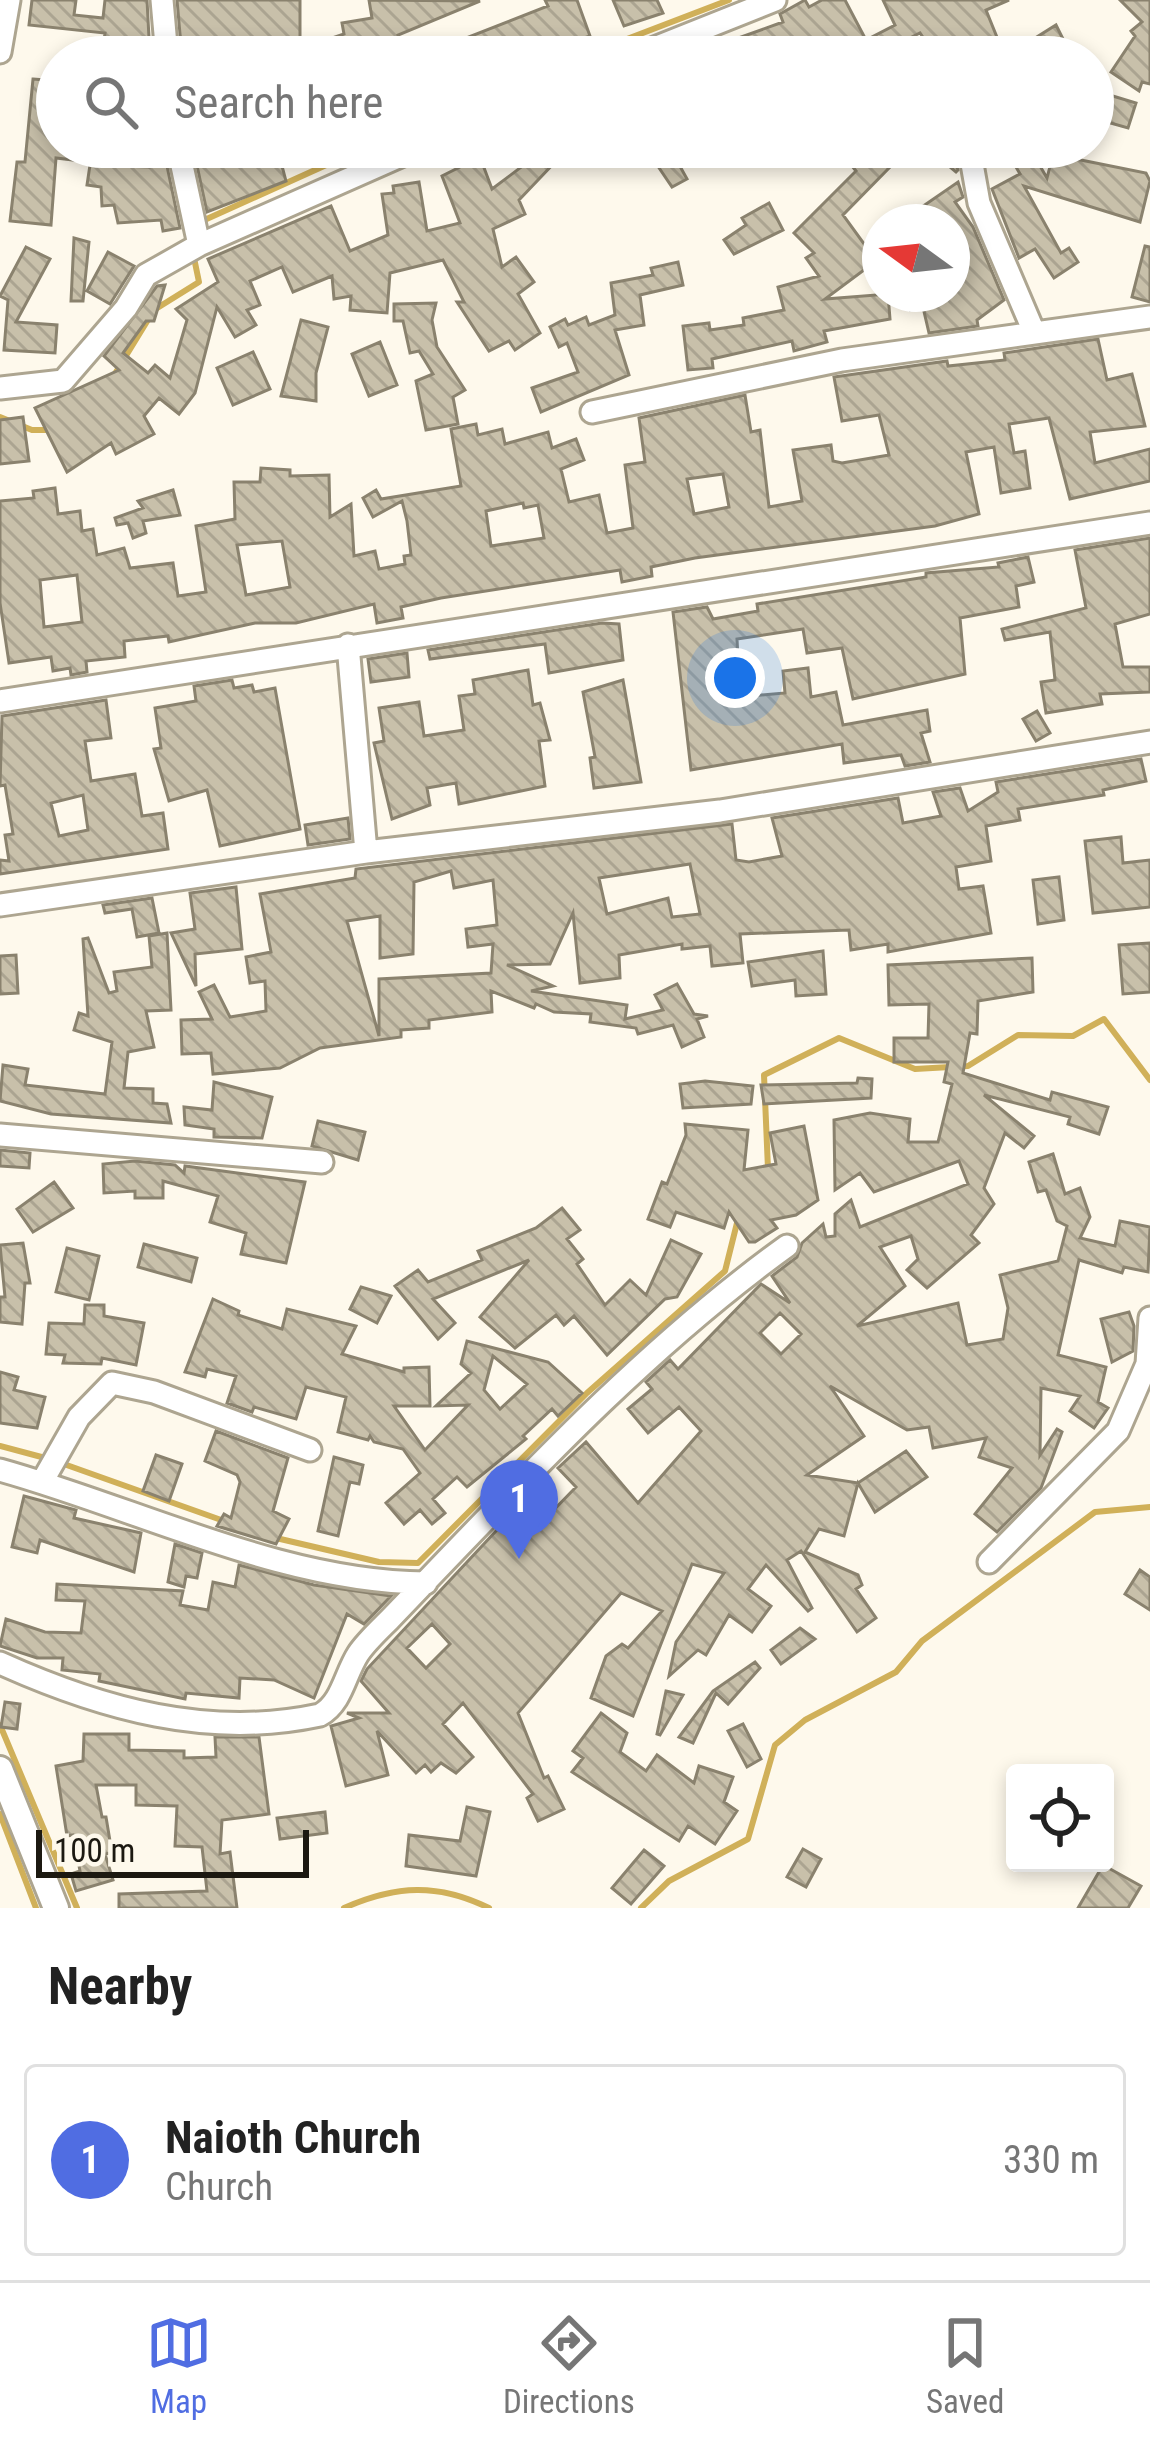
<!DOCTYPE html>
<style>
:root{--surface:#fff;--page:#f2f2f2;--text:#222;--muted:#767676;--line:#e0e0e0;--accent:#506de2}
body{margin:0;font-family:"Roboto Condensed",sans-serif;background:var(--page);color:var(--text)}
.controls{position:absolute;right:36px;bottom:36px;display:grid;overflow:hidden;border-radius:12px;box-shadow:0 6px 18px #0003}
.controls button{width:108px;height:108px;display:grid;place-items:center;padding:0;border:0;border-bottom:3px solid var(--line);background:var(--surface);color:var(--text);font:60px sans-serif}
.compass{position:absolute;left:862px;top:204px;width:108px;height:108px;border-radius:50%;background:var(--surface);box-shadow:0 6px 18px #0003;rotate:285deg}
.scale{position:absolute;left:36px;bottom:30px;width:273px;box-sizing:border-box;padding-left:12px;border:6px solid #1c1911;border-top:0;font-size:33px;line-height:42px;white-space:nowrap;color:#1c1911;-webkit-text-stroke:9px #fef9ec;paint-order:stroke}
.you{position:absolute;left:735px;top:678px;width:42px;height:42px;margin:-30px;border:9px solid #fff;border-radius:50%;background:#1a73e8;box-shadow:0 0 0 18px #1a73e833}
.badge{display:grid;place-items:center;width:78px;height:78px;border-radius:50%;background:var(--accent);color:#fff;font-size:39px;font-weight:700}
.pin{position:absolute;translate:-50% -99px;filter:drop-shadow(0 3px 6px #0008)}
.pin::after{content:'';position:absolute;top:63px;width:42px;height:36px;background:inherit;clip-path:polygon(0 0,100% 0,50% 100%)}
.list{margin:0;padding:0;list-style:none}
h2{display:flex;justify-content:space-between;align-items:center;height:156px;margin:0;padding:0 48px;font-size:51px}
h2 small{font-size:39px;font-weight:400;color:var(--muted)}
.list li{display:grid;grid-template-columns:78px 1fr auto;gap:36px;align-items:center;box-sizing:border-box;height:192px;margin:0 24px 24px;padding:0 24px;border:3px solid var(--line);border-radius:12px}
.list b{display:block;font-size:45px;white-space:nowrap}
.list p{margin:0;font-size:39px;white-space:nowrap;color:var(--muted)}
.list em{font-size:39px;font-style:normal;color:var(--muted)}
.icon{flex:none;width:66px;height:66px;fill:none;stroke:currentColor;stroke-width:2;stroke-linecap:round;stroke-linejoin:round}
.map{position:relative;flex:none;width:1150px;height:1908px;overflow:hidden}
.search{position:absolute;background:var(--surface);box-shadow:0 6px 18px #0003;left:36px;right:36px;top:36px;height:132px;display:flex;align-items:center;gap:30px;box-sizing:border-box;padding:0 42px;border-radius:66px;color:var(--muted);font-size:45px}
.sheet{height:372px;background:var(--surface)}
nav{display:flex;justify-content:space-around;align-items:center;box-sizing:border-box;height:168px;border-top:3px solid var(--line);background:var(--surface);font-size:33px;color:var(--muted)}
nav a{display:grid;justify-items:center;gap:6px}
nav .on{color:var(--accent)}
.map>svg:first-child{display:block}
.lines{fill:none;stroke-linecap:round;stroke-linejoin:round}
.stream{stroke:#d0b059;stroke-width:6}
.building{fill:url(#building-back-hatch);stroke:#8a826e;stroke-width:3;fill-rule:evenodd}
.minor-casing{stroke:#ada590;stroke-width:27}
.tertiary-casing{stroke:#ada590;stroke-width:30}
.minor{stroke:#fff;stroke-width:21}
.tertiary{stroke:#fff;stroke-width:24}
</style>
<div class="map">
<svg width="1150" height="1908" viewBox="0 0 1150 1908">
<defs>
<pattern id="building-back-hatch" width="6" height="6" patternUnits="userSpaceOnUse" patternTransform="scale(3)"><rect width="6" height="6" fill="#c8c0aa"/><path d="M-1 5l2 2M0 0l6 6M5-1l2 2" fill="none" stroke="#aba491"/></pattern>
</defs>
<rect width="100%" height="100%" fill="#fef9ec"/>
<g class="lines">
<!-- stream -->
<path class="stream" d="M580,57L729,0
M200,222L366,147
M113,377L154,310L199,282L193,253
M0,417L32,430H54
M768,1169L764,1075L839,1038L915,1069L968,1066L1018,1035L1073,1036L1104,1019L1150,1080
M0,1446L49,1459
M61,1463L224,1521
M276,1538L379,1562L418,1563L587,1393L725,1271L738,1219
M0,1725L77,1908
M0,1814L36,1908
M344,1908C396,1885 438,1883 489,1908
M641,1908L669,1881L748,1839L775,1745L805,1720L896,1672L922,1641L1095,1512L1150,1507"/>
</g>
<!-- building -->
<path class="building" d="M32,0H76L74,15L103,18L105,0H147L150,57H102L105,33L29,25Z
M177,0H300V49L344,34L342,23L372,18L369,0L480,1L398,35L406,57H285L291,52L224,49L225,44L193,40L194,57H182Z
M545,0H577L590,36L578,40L580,46L553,57H438L469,44L466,38L548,6Z
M613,0H657L663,13L624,26Z
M805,0L809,7L822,0H845L866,40L895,25L883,0H1009L986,10L1005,57L1056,25L1072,57H965L959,40L935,55L920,33L872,57H685L783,22L780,14Z
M1120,0H1150V84L1142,82L1139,91L1111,72L1135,36L1131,31L1142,22Z
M33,79L57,81V147H100L98,163L56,158L51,225L10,221L17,162H25Z
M1093,90L1136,103L1128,128L1093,118Z
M147,147H163L180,228L163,231L161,220L118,223L114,205L102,206L101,187L87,185L90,165L149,167Z
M193,147H277L286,181L207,212Z
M519,147H541L556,161L519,200L525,214L493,229L502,267L516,257L534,282L518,294L540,333L515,350L509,341L489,351L457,302H464L443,260L390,273L387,313L350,310L351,296L334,299L332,276L293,292L282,267L250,281L260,305L247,310L256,325L235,337L217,307L195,393L179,414L159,398L144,416L154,434L116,454L111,443L67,472L35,408L119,370L104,356L157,286L165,285L154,321H146L123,353L148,373L155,365L170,378L187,320L176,309L218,282L208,259L331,206L350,251L388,235L382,194L394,193L393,186L419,182L427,231L460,223L442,176L480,157L492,189L524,165L512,154Z
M645,147H688L677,161L687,179L672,187Z
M837,147H914L888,163L891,166L843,215L867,248L873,243L880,258L825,299L888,294L890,319L824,331L827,342L794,351L792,341L712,359L713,368L688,370L683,326L709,323L710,330L744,325L743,318L784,310L778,287L819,276L806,258L814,253L794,233L856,171Z
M926,147H948L958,170L956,172Z
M1019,147H1029L1047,178L1055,147H1079L1076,159L1146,173L1150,181L1140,222L1024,186L1061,253L1069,248L1078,262L1054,278L1035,249L1019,258L992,189L1020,174L1008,153Z
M958,182L963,197L955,202L973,227L1004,300L977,320L978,326L929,333L922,303L910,310L901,294H952V222H900Z
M769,203L783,230L734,254L724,240L746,225L742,218Z
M74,238L89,242L83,301H71Z
M1145,246L1150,247V302L1132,297Z
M26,247L50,259L16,322L57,325L55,353L4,350L8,300L0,296Z
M108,252L134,266L110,304L87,291Z
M678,262L683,285L640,295L644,325L615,330L629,375L541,412L532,388L578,372L567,343L559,347L550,327L565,319L568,325L586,317L589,325L615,315L611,283L653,275L651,268Z
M436,303L432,320L437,347L465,390L453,397L458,424L426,430L416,381L433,374L419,351L410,353L403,321H394V304Z
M301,320L328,327L316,373V401L281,396Z
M1098,339L1107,380L1132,374L1145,426L1090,432L1095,463L1150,449V481L1070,499L1049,418L1009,424L1014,453L1025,451L1030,488L1001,493L994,447L966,452L979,514L935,526L695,558L651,567L652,576L622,582L620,570L441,598L401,607L403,618L377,623L374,604L296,623H255L169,642L168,636L124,641L125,657L86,661L87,672L71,675L70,668L53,671L51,657L9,663L0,603V501L34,498L33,491L55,488L58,514L80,511L82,531L93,529L97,555L124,548L130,568L173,563L178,596L206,592L196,526L235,519L234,482H260L261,468L290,470V476L329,475L330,517L351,504L354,556L375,551L379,569L405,564L404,556L411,555L407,521L402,501L373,517L363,498L376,490L381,499L461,486L451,429L476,424L478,435L502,429L505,444L548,432L552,448L576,439L584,460L561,469L569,502L599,495L607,533L633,528L625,465L645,462L639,418L745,395L751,432L760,430L769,507L802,501L793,450L831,445L833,461L842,463L889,455L879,415L842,421L834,377L947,361L948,366L1005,360L1004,353ZM723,474L729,507L694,514L687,479ZM523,503L524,508L538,505L544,538L491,546L486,511ZM282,541L290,587L246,595L237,545ZM77,575L82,622L44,627L40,580Z
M380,342L397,385L369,396L352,354Z
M253,352L270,389L233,405L217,368Z
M23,417L29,461L0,464V420Z
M173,490L180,515L143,521L146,533L133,538L128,523L117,525L115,518L143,508L138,501Z
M1150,538V614L1115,624L1123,667H1150V692L1100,694L1102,704L1046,713L1041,682L1055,680L1050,632L1005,640L1002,629L1086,608L1075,550Z
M1028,557L1034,582L1016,586L1019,607L960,618L965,674L853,699L842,648L807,653L803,629L737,639L740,697L785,693L783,671L808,668L811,697L836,692L843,725L927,710L930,731L921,733L930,762L905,766L901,755L844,763L842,744L691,770L673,612L707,607L713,619L758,611L757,604L926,577V573L999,567L998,563Z
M602,623L619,624L623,660L549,673L545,644L430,659L428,650Z
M407,653L409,677L371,682L368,659Z
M528,670L533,705L540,703L550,740L539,741L545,786L459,804L456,783L427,788L430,805L392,819L374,743L384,741L379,708L419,702L424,736L464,730L459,696L475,694L473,680Z
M232,680L234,688L252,685L254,692L275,688L300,829L220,846L207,790L169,801L154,749L161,748L155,708L196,701L194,686Z
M623,680L641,782L594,788L590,758L595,757L583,692Z
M106,700L111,738L85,741L91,781L135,774L142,816L163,813L168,849L0,874V860L9,861L5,835L13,834L5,785L0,786L2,716ZM83,795L88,830L59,836L51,803Z
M1037,711L1050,733L1036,741L1023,719Z
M1141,759L1146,781L1103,790L1104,795L1018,809L1020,820L986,826L991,861L956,867L959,889L983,886L991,933L888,952V944L851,950L849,930L740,934L743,963L712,966L710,946L682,949V944L619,955L620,978L580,983L573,913L550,964L507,965L553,986L531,991L627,1005L625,1019L663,1010L655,995L677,984L694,1014L708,1016L697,1019L704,1037L682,1047L673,1025L638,1034L636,1028L590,1022L591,1014L554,1012L536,1004L534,1008L491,991L492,1012L429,1020V1028L401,1030V1037L320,1048L280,1068L213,1074L211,1053L182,1054L181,1020L212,1019L199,992L214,985L230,1017L266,1011L265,981L250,983L246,957L271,952L260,894L355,878L356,869L732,824L736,860L749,862L782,856L772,818L898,798L903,823L941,816L933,792L960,788L968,811L998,792L996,782ZM690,864L700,914L672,917L668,898L607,914L599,878ZM451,871L454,888L493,880L497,925L466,929L468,947L493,944L491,973L379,979V1036L347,921L380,916V958L413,954L414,882Z
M348,818L350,839L308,845L305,825Z
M1121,837L1123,863L1150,860V907L1093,913L1085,841Z
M1059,877L1064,920L1038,924L1033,880Z
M236,887L242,949L195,954L196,986L171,933L195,929L190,893Z
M152,898L159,933L137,937L132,909L105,913L103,905Z
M167,933L171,1010L146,1011L154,1047L128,1052L124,1088L153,1089V1103L167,1104L171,1123L51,1114L0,1101L3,1065L28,1069L25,1085L105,1094L112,1042L74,1030L79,1013L88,1016L83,939L88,938L109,993L117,991L114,972L152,967L149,936Z
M1150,943V992L1123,994L1119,945Z
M823,951L826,994L796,996L795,980L752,986L748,962Z
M16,955L18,993L0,994V956Z
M1032,958L1033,992L978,1001L977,1034L970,1033L963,1073L1050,1100L1052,1092L1108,1107L1099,1134L1068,1124L1070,1117L984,1095L1034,1136L1024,1148L1005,1133L984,1188L994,1204L971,1235L979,1243L927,1288L907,1270L918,1259L911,1236L880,1247L905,1286L857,1326L958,1303L967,1345L1003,1339L1008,1308L1000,1275L1058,1261L1067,1226L1057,1221L1046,1190L1038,1192L1029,1162L1053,1154L1065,1194L1080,1188L1090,1217L1080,1238L1115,1246L1120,1221L1150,1227L1148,1272L1124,1267L1122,1273L1079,1260L1058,1355L1106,1367L1098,1402L1108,1408L1094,1428L1070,1411L1080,1396L1041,1388L1040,1455L1057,1429L1062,1432L1041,1488L997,1532L975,1514L1012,1468L979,1457L986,1438L933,1448L929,1427L907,1430L830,1386L864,1436L807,1475L858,1483L906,1451L927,1477L875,1512L858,1483L844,1536L819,1529L805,1552L858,1575L862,1585L856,1589L876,1618L857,1632L801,1551L787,1560L812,1608L808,1611L766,1565L748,1589L771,1606L752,1632L729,1615L706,1655L698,1650L669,1676L676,1642L724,1573L692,1564L633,1716L591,1698L606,1656L622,1644L628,1648L662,1611L621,1593L518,1713L544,1778L548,1776L564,1809L538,1821L527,1798L533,1794L463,1703L443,1724L473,1757L456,1773L441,1763L431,1772L425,1765L416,1773L377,1731L388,1775L346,1786L331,1726L359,1718L347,1713H389L361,1681L367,1669L525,1500L544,1520L576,1487L558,1468L586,1442L638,1503L701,1431L679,1407L648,1433L628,1409L652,1389L646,1382L670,1360L678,1369L761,1284L790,1303L772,1276L797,1257L802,1243L823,1224L826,1237L835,1236V1214L851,1200L860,1227L968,1184L959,1161L874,1192L860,1173L835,1190L834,1120L870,1113L910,1119L908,1142H938L952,1084L944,1082L948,1062H894V1038H928L929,1004L889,1005L888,965ZM780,1313L801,1334L781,1354L760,1333ZM432,1624L450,1644L426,1668L407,1648Z
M858,1078L872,1079L871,1098L764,1104L761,1085L857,1083Z
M705,1081L753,1086L751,1104L683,1108L680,1084Z
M214,1082L272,1097L262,1138L214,1137V1129L185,1125L184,1107L212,1110Z
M318,1121L365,1132L358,1160L312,1146Z
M685,1124L748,1130L744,1170L776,1164L770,1133L804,1126L818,1200L796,1215L771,1220L777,1228L755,1242H749L729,1212L724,1228L676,1212L670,1227L648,1219L662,1182L667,1184L686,1135Z
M0,1150L30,1153L29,1168L0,1166Z
M135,1161L175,1165L184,1173L185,1166L305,1182L286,1263L241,1254L246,1233L210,1222L218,1196L163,1181V1198H135V1191L104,1193L103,1164Z
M54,1182L73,1208L33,1232L17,1209Z
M562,1208L580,1230L567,1239L583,1259L577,1264L605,1305L630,1280L646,1295L671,1240L701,1254L677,1297L665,1299L607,1355L574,1316L564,1325L556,1315L515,1348L480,1317L529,1260L433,1299L455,1323L438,1339L395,1286L418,1270L428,1282L482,1260L478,1251L536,1228Z
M23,1243L30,1283H25L22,1324L0,1322V1297H5L0,1245Z
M144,1244L197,1258L191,1282L138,1267Z
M67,1248L99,1256L89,1300L56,1292Z
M361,1287L391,1296L377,1323L350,1309Z
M213,1299L239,1311L238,1315L282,1329L287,1309L356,1326L342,1354L404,1372V1368L429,1367L430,1406H394L425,1450L468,1405L436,1406L471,1373L461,1364L467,1341L548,1362L582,1393L558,1416L552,1409L523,1436L526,1439L467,1487L457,1477L433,1499L445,1513L432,1524L420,1510L404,1524L386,1503L420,1473L403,1449L374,1442L370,1436L368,1440L338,1432L346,1397L306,1387L296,1419L254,1407L252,1412L227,1403L236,1376L207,1369L205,1377L185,1372ZM493,1356L527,1384L500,1409L484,1390Z
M85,1305H104V1316L144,1323L136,1365L102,1358L101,1364L63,1363L65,1355L46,1354L49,1323L84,1324Z
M1129,1312L1134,1326L1133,1351L1112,1362L1101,1319Z
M0,1372L18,1377L14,1390L45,1397L37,1428L0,1423Z
M216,1431L288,1458L273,1511L289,1519L276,1544L217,1526L224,1514L231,1518L240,1482L237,1475L205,1461Z
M156,1455L182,1464L169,1501L143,1491Z
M334,1457L363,1465L359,1484L350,1482L338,1536L318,1531Z
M24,1496L76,1510L74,1518L141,1533L134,1572L40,1540L37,1553L12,1547Z
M175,1544L202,1553L197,1578L186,1576L184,1587L168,1582Z
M239,1565L314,1585L391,1596L364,1624L347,1614L314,1698L274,1680L240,1678L239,1698L186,1693L185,1699L99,1681L100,1674L62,1670L63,1658H37L0,1646L6,1619L45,1632L81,1633L85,1601L56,1600L57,1584L183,1591L180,1605L208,1610L213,1582L235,1587Z
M1140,1570L1150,1577V1610L1125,1594Z
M800,1628L815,1639L781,1664L771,1650Z
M755,1662L760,1668L728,1704L716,1693L693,1743L679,1737L713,1691Z
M666,1691L683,1695L660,1735L657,1734Z
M5,1702L20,1704L17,1729L1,1727Z
M601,1713L627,1733L620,1752L646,1771L657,1755L694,1783L699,1766L733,1777L724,1802L737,1811L715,1844L688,1826L679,1841L572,1772L583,1758L573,1751Z
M743,1724L761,1759L747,1767L728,1731Z
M84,1734H129V1750L184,1751V1758L216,1757L215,1737H259L269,1814L222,1820L220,1854L230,1852L237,1908H119V1894L207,1891L202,1847L175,1846L177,1806L136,1805V1785H96L102,1817H106L112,1853L105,1854L113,1880L76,1891L71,1874L80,1871L73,1835L67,1836L56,1766L83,1761Z
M467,1807L490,1812L476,1876L406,1866L409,1835L460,1841Z
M325,1812L327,1833L280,1839L277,1818Z
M803,1849L821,1859L806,1887L787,1877Z
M644,1850L664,1866L631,1904L612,1888Z
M1103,1865L1141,1886L1128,1908H1078Z"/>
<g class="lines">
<defs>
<path id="minor" d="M162,0L167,57
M0,52L9,0
M632,57L775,0
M178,147L199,245
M969,147L979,203L1034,332
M0,388L63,381L126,308L146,275L199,245L421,147
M592,412L842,360L1150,317
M348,645L366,852
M0,701L1150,523
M0,905L366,852L720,811L1150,742
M0,1135L322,1162
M0,1470C137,1508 281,1582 426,1583
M42,1482L79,1417L112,1383L154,1392L310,1450
M989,1562L1118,1431L1147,1364L1150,1318
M0,1663C102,1709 209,1739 320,1715C342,1703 345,1674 358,1654C366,1642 378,1631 389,1620C514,1490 640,1352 787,1246"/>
<path id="tertiary" d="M0,1769L56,1908"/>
</defs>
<!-- minor casing -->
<use href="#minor" class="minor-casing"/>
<!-- tertiary casing -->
<use href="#tertiary" class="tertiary-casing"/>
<!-- minor -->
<use href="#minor" class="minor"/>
<!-- tertiary -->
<use href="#tertiary" class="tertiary"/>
</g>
</svg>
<div class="controls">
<button><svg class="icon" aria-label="locate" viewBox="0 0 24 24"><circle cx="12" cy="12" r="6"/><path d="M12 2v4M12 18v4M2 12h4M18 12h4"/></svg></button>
</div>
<svg class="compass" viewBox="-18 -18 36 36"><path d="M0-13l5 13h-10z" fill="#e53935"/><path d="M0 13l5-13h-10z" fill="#767676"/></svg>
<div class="scale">100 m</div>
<div class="you"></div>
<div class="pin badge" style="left:519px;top:1559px">1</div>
<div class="search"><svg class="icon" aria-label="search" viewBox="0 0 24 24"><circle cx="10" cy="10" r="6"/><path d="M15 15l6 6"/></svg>Search here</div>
</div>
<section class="sheet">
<h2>Nearby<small></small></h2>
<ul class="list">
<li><span class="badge">1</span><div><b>Naioth Church</b><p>Church</p></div><em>330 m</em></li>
</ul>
</section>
<nav>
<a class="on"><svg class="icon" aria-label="map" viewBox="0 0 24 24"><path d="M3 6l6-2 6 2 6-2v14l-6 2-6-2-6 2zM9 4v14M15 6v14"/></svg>Map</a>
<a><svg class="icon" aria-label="directions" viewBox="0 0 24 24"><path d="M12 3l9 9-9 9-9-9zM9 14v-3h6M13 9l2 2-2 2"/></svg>Directions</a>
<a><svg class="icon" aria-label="saved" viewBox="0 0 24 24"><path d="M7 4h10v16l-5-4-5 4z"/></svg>Saved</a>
</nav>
